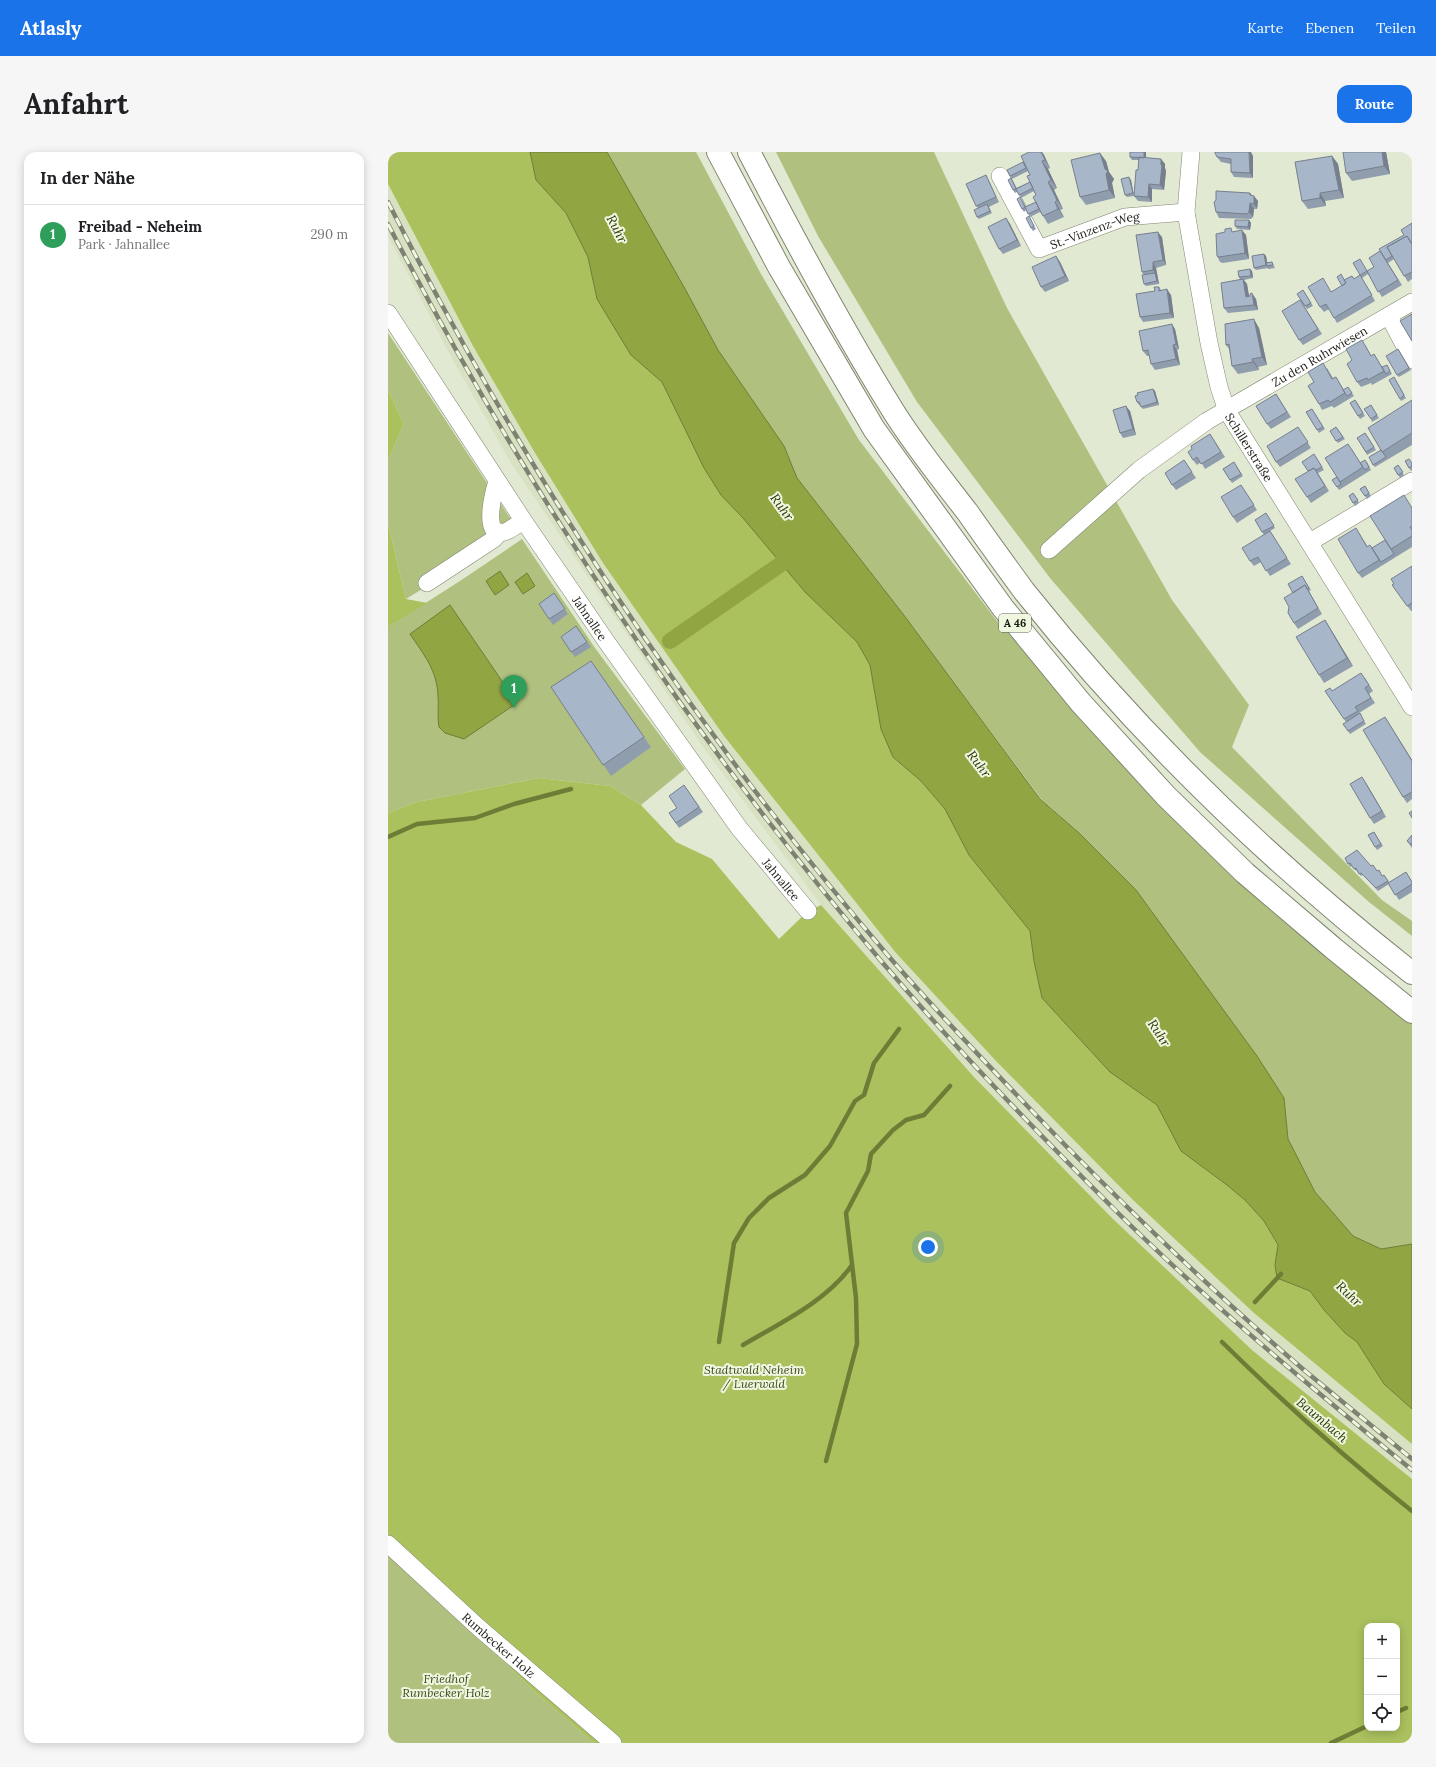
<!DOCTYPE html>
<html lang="de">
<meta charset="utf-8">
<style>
:root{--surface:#fff;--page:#f6f6f6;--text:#202124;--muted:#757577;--line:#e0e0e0;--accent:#1a73e8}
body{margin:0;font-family:Lora,serif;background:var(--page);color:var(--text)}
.controls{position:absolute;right:12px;bottom:12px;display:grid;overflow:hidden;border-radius:8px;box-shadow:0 2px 10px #0003}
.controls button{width:36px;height:36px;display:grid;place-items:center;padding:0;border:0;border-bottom:1px solid var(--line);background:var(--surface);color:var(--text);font:20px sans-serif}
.you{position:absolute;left:540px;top:1095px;width:14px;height:14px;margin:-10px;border:3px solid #fff;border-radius:50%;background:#1a73e8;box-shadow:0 0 0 6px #1a73e833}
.badge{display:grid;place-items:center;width:26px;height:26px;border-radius:50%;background:var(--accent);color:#fff;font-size:13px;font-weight:700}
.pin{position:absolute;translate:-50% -33px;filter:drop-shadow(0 1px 2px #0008)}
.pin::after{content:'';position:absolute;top:21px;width:14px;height:12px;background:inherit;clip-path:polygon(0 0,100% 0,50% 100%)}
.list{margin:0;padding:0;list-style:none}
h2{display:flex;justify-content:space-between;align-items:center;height:52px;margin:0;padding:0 16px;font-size:17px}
h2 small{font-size:13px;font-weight:400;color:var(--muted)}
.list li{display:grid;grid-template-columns:26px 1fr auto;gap:12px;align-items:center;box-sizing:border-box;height:60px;padding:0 16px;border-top:1px solid var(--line)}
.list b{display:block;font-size:15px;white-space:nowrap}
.list p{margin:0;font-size:13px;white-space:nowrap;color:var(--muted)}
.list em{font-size:13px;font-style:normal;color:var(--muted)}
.icon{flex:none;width:22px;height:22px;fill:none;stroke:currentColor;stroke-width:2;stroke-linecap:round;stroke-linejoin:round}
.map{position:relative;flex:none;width:1024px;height:1591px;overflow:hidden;border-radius:12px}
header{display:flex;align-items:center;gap:24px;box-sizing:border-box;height:56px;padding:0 20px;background:var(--accent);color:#fff}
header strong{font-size:19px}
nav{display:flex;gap:22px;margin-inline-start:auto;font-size:14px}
.intro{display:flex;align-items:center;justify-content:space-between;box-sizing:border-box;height:96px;padding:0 24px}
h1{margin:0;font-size:28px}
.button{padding:10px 18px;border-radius:12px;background:var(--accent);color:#fff;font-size:14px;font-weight:700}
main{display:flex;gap:24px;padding:0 24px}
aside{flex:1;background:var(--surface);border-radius:12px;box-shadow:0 2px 10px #0003}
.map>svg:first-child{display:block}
.built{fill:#d8e1c2}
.green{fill:#b0c17f}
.forest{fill:#aac15e;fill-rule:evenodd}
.water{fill:#91a643;stroke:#6d7d35}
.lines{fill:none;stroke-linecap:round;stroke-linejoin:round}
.stream{stroke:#6d7d35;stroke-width:4.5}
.canal{stroke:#91a643;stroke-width:16}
.minor-casing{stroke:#7f8570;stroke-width:18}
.highway-casing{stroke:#7f8570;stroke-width:24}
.minor{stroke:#fff;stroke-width:17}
.highway{stroke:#fff;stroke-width:22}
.rail-casing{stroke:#7e8273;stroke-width:4.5}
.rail{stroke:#f0f7df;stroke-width:3;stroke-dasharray:9;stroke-linecap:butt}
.wall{fill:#909dad}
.shaded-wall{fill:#767f8d}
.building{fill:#a8b6c9;stroke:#767f8d}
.labels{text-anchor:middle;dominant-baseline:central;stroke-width:4;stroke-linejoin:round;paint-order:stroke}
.shield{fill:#f0f7df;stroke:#5a5e51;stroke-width:1}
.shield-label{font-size:11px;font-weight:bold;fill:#1a1c14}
.street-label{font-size:12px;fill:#1a1c14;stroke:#f0f7df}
.park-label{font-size:12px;font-style:italic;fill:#3e481f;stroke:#f0f7df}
.water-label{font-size:13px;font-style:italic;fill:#2d360c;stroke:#f0f7df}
</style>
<header>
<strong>Atlasly</strong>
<nav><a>Karte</a><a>Ebenen</a><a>Teilen</a></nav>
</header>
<div class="intro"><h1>Anfahrt</h1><a class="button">Route</a></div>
<main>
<aside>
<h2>In der Nähe<small></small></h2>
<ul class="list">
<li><span class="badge" style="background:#2e9e5b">1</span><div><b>Freibad - Neheim</b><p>Park · Jahnallee</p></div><em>290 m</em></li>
</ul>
</aside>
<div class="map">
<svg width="1024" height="1591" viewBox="0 0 1024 1591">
<rect width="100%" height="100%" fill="#e2e9d2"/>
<!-- built -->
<path class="built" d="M0,32L85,194L147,301L215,411L336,584L508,801L608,909L745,1048L866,1161L1024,1292V1327L864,1198L724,1066L586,925L433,753L315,595L123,311L62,203L0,84Z"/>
<!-- green -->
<path class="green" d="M219,0H308L373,122L471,288L609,469L777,657L1024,870V1092L993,1097L965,1084L927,1040L900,987L896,946L869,904L748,738L691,681L653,647L515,462L409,326L396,295L330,198Z
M388,0H546L619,156L784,448L861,553L844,595L994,748L1024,769V784L981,750L812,600L662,426L529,250L430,84Z
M0,181L130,378L18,447L0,371V308L16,272L0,238Z
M134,387L207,496L297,617L253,653L222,634L151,626L29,650L0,661V475L75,427Z
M0,1396L148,1541L206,1591H0Z"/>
<!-- forest -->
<path class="forest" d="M0,0H142L148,28L178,61L200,105L209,147L243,202L274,230L317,317L333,343L356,366L417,440L469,490L482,513L493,577L505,605L533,629L557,657L581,703L642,779L646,809L654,846L722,920L769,953L793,999L839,1033L857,1048L876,1069L890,1094L887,1114L902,1131L922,1139L936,1158L957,1181L969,1190L996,1232L1024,1257V1292L866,1161L745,1048L608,909L508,801L336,584L215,411L147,301L85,194L0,32Z
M0,238L16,272L0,308Z
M0,371L18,447L39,451L0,475Z
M151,626L222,634L253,653L288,690L324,707L391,787L420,759L433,753L586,925L724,1066L864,1198L1024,1327V1591H206L148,1541L0,1396V661L29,650ZM979,1474H1009V1576H979Z"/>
<!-- water -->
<path class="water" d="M142,0H219L296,135L330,198L396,294L409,326L515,462L652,647L691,681L748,738L869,904L896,946L900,987L927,1040L965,1084L993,1097L1024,1092V1257L996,1232L969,1190L957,1181L936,1158L922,1139L889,1126L887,1113L890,1093L876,1069L857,1048L839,1033L793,999L769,953L722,920L654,846L646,809L642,779L581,703L557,657L533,629L505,605L493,577L482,513L469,490L417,440L355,366L333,343L316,316L274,230L243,203L209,147L200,105L178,61L148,28Z
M112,419L121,433L107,443L98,429Z
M139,421L147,434L135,442L127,430Z
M62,453L129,551L76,587L57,581L51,575C49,565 51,554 50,544C49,518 36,503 22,482Z"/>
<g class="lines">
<!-- stream -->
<path class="stream" d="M0,685L29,672L87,666L126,652L183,637
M867,1150L893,1122
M331,1190L346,1091L361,1066L381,1046L417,1023L442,994L467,949L476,943L486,911L511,877
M834,1190C895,1250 957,1306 1024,1359
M355,1193C392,1171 439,1149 464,1113
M438,1309L469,1192L468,1146L458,1061L480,1019L483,1002L505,978L518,968L536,963L562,934
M1009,1560L1018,1556
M943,1591L979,1574"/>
<!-- canal -->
<path class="canal" d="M282,489L393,412"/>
<defs>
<g id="minor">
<path id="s1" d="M803,0L798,60L821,191L831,235L839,259L1024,555"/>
<path id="s2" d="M612,24L651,97L737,65L798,60"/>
<path id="s3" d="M0,161L135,368L218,489L351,676L420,759"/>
<path d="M1001,164L1024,208"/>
<path d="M109,329C106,339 92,390 119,379C124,377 130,372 135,368"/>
<path d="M922,390L1024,329"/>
<path id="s4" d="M661,398L751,318L819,269L1024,150"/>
<path d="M39,431L106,387L112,380"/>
<path id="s5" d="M0,1392L90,1475L225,1591"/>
</g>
<path id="highway" d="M330,0L391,115L486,277L615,456L693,551L778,644L857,721L945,796L1024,860
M361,0C406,87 452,173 504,257C526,293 554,327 580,361C598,387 617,413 636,439C749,581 881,709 1024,821"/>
</defs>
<!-- minor casing -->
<use href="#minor" class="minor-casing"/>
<!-- highway casing -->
<use href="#highway" class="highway-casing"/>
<!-- minor -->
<use href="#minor" class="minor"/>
<!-- highway -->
<use href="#highway" class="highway"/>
<defs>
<path id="rail" d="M0,50C137,321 305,577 503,807C559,871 618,932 677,993C754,1071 833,1147 916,1218C952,1248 988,1277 1024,1307
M0,72C137,337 301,582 494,810C568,897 648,979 729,1060C822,1152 923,1235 1024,1318"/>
</defs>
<!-- rail casing -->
<use href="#rail" class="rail-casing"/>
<!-- rail -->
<use href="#rail" class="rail"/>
</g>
<!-- wall -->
<path class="wall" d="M641,0H654L656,3L662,16L660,17L669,36L666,38L675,57L672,58L676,65L660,72L655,64L652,60L642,65L638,58L636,60L634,57V48L638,55L648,50V43L646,39L633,46L629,40L627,41L625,38V29L628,36L642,30V23L640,19L624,27L622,24L635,10Z
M758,0V6L773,7L777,12V16L778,19L776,38L764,37V50L750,49L746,44L739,45L737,43L743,28L746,44L750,18L751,8H744L742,5Z
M998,0L1002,22L964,29L958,21Z
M865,4V26L846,25L843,20V12L833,10L829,5Z
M944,4L950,12L956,46L937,49L938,54L920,57L914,49Z
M718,9L721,20L726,27L724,31L727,46L698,53L692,45Z
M598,23L601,29L611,50L601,55L604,61L591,67L589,65L590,56L588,54Z
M864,44L870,49L869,57H866L865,65L863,67L831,66L828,60Z
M641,64L648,77L645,79L643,76Z
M618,66L622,72L633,94L615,102L611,97Z
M861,68L863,71L862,78L849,77L847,74Z
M1024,71V127L1020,130L1006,107L1000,111L1014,133L994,145L980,122L974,126L987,149L949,171L941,157L936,160L932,155L938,132L943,140L954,134L956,128L966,127L986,115L992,99L1016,83Z
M846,79L858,83L861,107L835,111L832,110L829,104Z
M774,85L778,113L768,116L771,132L758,134L756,132V123L754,120Z
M876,102L878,104L879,111L884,110L887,116L880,117V116L868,118L866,116Z
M668,104L672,110L681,129L657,140L653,135Z
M862,117L864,119L865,126L856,128L859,132L861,144L868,147L870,158L840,161L836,156L852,127L851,125Z
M771,135L773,138L783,143L786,166L755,170L752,165L767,139Z
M915,138L925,154L919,157L909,142Z
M912,148L934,182L915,193L911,188Z
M871,176L879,213L870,215L871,218L850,222L844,214L841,197L838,193Z
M787,177L791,197L789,198L792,213L767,218L763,212L762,204H759L755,199Z
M978,194L983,204L986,202L994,215L999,213L1004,222L984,233L983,231L973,235L969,230L964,208Z
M1012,200L1023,218L1011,225L1009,223Z
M939,216L945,226L948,225L956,238H962L966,244L946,256L944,254L934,258L931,252L926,230Z
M1006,225L1018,246L1013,249L1012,247Z
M765,237L767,239L771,253L755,257L752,253H751L749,250Z
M888,242L903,265L883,277L879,272Z
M1024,248V293L987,315L985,313L993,298Z
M969,250L977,264L972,267L970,264Z
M983,253L991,266L984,270L983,267Z
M924,257L937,277L931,281L918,260Z
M742,259L748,283L735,286L732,281Z
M948,275L957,287L950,291L942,279Z
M914,281L923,296L892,315L888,310Z
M977,281L988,298L979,303L969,286Z
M822,282L837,305L817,317L813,310L809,313L805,308L804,297Z
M964,297L972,311L979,310L983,318L951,338L944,328L949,325Z
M926,302L936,318L930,321L941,339L923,351L919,345L920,319Z
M1017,309L1024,311V318L1023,319Z
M846,310L855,324L844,331L835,317Z
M1010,313L1016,323L1012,326L1006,316Z
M800,314L808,326L788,338L784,333Z
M853,333L869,358L849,371L845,365Z
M977,334L983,344L979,347L972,337Z
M965,341L971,351L967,354L961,344Z
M1024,354V395L974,426L970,421L968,376L980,395L984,396L997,388Z
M878,361L887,376L882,379L903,412L882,424L873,410L866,414L862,409L876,383L867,368Z
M1024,414V459H1023L1004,433Z
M914,424L923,438L921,439L934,462L910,477L906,471L905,441Z
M166,441L180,462L165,473L151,452Z
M937,468L942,476L965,514L936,531L931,523Z
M188,474L203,495L187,505L173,485Z
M203,509L263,595L223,624L163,535Z
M977,526L985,539L981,542L987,551L971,561L978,572L962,582L955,572L958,570L937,539H944Z
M997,565L1024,608V647L1019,651L1015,645Z
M978,631L998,665L986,672L982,666Z
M296,633L315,660L291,676L281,661L289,656Z
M986,680L995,694L989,698L980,683Z
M1024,683V696L1019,689Z
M957,706L983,714L994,724L996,723L1001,730L1024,729V740L1011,748L1001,732L990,739L975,723L973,724L969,718L968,719L964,714L962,715Z"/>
<!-- shaded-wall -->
<path class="shaded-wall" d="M653,0H654L656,3L662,16L657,8Z
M756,0H758V9L756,6Z
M861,0H863L865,4V26L862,21Z
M994,0H998L1002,22L996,14Z
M712,1L718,9L721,20L726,27L724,31L727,46L721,38L717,17Z
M944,4L950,12L956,46L951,38Z
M773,7L777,12V16L778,19L776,38L772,33Z
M654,9L660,17L669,36L663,28Z
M741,25L743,28L746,44L745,41Z
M660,30L666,38L675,57L669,48Z
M761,32L764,37V50L760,45Z
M862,41L866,46V44L870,49L869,57L866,52L862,43Z
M932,41L937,49L938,54L932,46Z
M667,50L672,58L676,65L670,57Z
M862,51L866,57L865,65L861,60Z
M618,66L622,72L633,94L629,88Z
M861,68L863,71L862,78L860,75Z
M854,78L858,83L861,107L857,101Z
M770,80L774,85L778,113L775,108Z
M876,102L878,104L880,114L878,113Z
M668,104L672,110L681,129L677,124Z
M765,110L768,116L771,132L769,129L767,121L765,118Z
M862,117L864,119L865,126L863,124Z
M855,127L859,132L862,150L858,145Z
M779,137L783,143L786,166L782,161Z
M864,141L868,147L870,158L866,153Z
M866,167L871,176L879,213L874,205Z
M784,172L787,177L791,197L788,192Z
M785,193L789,198L792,213L788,207Z
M864,207L870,215L871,218L865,210Z
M765,237L767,239L771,253L769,250Z
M738,254L742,259L748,283L745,277Z
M937,468L942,476L965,514L959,506Z
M997,565L1024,608V609Z
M974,625L978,631L998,665L994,659Z"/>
<!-- building -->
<path class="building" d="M641,0H653L657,8L654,9L663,28L660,30L669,48L667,50L670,57L655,64L645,45L648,43L639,24L642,23L633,4Z
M742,0H756V6L742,5Z
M827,0H861L862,21L843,20V7L829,5L827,1Z
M955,0H994L996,14L958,21Z
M712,1L717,17L720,19L718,22L721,38L692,45L683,8Z
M944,4L951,38L932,41V46L914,49L907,10Z
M751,5L773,7V13H774L772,33L761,32L760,45L746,44L748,18H750Z
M635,10L638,16L622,24L619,18Z
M598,23L608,45L588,54L578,32Z
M741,25L745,41L737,43L733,27Z
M623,26L628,37L625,38L620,28Z
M642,30L645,36L631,43L628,37Z
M828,39L862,41V43L866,44V52L862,51L861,60L859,62L828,60L826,50L828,48Z
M632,45L637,55L648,50L651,57L640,62L637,55L634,57L629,47Z
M599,52L602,59L589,65L586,58Z
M641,64L646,74L643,76L638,66Z
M618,66L629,88L611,97L600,75Z
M847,68H861L860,75L847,74Z
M1024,71V90L1023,91L1019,84L999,95L1004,104L998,108L991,97L1016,83L1013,78Z
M843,76L844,80L854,78L857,101L831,105L829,104L828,82L837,80V77Z
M770,80L775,108L765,110V118L754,120L748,83Z
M1019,84L1024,92V120L1016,124L999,95Z
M992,99L1010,128L990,140L979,119L986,115L981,106Z
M876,102L878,113L866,116L864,104Z
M668,104L677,124L653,135L644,115Z
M972,107L979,119L972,123L965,111Z
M884,110L885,113L879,114L878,111Z
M862,117L863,124L851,125L850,119Z
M767,121L769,129L756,132L754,123Z
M953,122L958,131L954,134L949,125Z
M972,123L984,143L946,166L938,152L932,155L920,135L935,126L943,140L958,131L956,128L964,124L966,127Z
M855,127L858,145L862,144V142L864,141L866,153L836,156L833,131Z
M766,135H771V139L779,137L782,161L752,165L748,142L767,139Z
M915,138L923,151L917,154L909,142Z
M912,148L930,177L911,188L894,159Z
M1024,162V189L1012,169Z
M866,167L874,205L864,207L865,210L844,214L841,192L838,193L837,172Z
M784,172L788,192L785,193L788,207L763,212L760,198L755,199L751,179Z
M974,188L983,204L986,202L996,219L980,228L979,226L969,230L959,212L964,208L958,197Z
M1010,197L1021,216L1009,223L998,204Z
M935,211L944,227L948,225L957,241L942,250L940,248L931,252L920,234L926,230L920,220Z
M999,213L1002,219L998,222L994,215Z
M1006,225L1016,243L1012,247L1001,228Z
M960,235L964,241L959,244L955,238Z
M765,237L769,250L753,255L751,250H749L747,244L750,243L749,241Z
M888,242L899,260L879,272L868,254Z
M967,248L975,261L970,264L962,251Z
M1024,248V281L994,300L980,276Z
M983,253L989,263L983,267L976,257Z
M738,254L745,277L732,281L725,258Z
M924,257L935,275L929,278L918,260Z
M910,275L920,290L888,310L879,294Z
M948,275L955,285L948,289L942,279Z
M977,281L986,295L978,300L969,286Z
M822,282L833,300L813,312L809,305L805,308L800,300L804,297L803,294Z
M960,292L975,315L952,330L937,306Z
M993,298L998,305L985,313L981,305Z
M926,302L934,315L928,318L926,316L920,319L914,310Z
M1021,307L1024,311V314L1021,316L1017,309Z
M796,308L804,320L784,333L777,321Z
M977,308L981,315L977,318L972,311Z
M846,310L853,322L842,328L835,317Z
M1010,313L1015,320L1010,323L1006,316Z
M926,316L937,334L919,345L907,327Z
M949,325L953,332L949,335L944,328Z
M853,333L866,353L845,365L833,345Z
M977,334L981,341L977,344L972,337Z
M965,341L970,348L965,351L961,344Z
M1016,343L1024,356V374L1022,375L1024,378V384L1003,397L982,364Z
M878,361L886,374L874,380L867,368Z
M968,376L979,395L982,393L991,408L970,421L950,387Z
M882,379L899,406L878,419L870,405L862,409L854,396Z
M997,388L1006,402L993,410L984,396Z
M1024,414V451L1019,454L1004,433L1006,432L1003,427Z
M914,424L921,436L919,437L917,433L905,441L900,432Z
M917,433L930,456L906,471L900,461L901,455L896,446Z
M166,441L177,457L161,467L151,452Z
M937,468L959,506L931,523L908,485Z
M188,474L199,490L183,500L173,485Z
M203,509L256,585L215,613L163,535Z
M973,521L981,533L977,536L983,546L967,555L970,559L956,567L937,539L942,536L944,539Z
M972,561L976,569L960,579L955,572Z
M997,565L1024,609V640L1015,645L975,578Z
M974,625L994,659L982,666L962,632Z
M296,633L311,655L288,671L281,661L289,656L281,644Z
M1024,659V666L1021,661Z
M986,680L993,692L987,695L980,683Z
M1024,683V693L1019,689Z
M969,698L983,714L985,713L989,719L991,718L994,724L996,723L1000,729L988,736L973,721L971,722L968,716L966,717L962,711L960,712L957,706Z
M1018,720L1024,730V732L1007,743L1000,731Z"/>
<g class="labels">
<!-- shield labels -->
<rect class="shield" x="611" y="462" width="32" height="18" rx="3"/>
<g class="shield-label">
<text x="627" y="471">A 46</text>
</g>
<!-- street labels -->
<g class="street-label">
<text stroke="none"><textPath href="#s2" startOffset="142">St.-Vinzenz-Weg</textPath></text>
<text stroke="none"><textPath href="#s4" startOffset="334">Zu den Ruhrwiesen</textPath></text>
<text stroke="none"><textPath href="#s1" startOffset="306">Schillerstraße</textPath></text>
<text stroke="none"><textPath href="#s3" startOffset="366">Jahnallee</textPath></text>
<text stroke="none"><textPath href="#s3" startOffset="690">Jahnallee</textPath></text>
<text stroke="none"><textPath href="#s5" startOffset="150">Rumbecker Holz</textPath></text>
</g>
<!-- park labels -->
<g class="park-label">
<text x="366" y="1217">Stadtwald Neheim<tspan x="366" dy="14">/ Luerwald</tspan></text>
<text x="58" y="1526">Friedhof<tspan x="58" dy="14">Rumbecker Holz</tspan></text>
</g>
<!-- water labels -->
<g class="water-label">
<text transform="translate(229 77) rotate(63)">Ruhr</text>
<text transform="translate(394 355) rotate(54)">Ruhr</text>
<text transform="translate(591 612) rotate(53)">Ruhr</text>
<text transform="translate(771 881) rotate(57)">Ruhr</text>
<text transform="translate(961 1142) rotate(43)">Ruhr</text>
<text transform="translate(934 1268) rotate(40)">Baumbach</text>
</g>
</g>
</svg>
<div class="controls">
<button>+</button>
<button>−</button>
<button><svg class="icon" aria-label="locate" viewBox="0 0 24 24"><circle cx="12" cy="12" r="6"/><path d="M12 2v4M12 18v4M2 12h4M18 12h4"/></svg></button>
</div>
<div class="you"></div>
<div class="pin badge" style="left:126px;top:556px;background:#2e9e5b">1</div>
</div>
</main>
